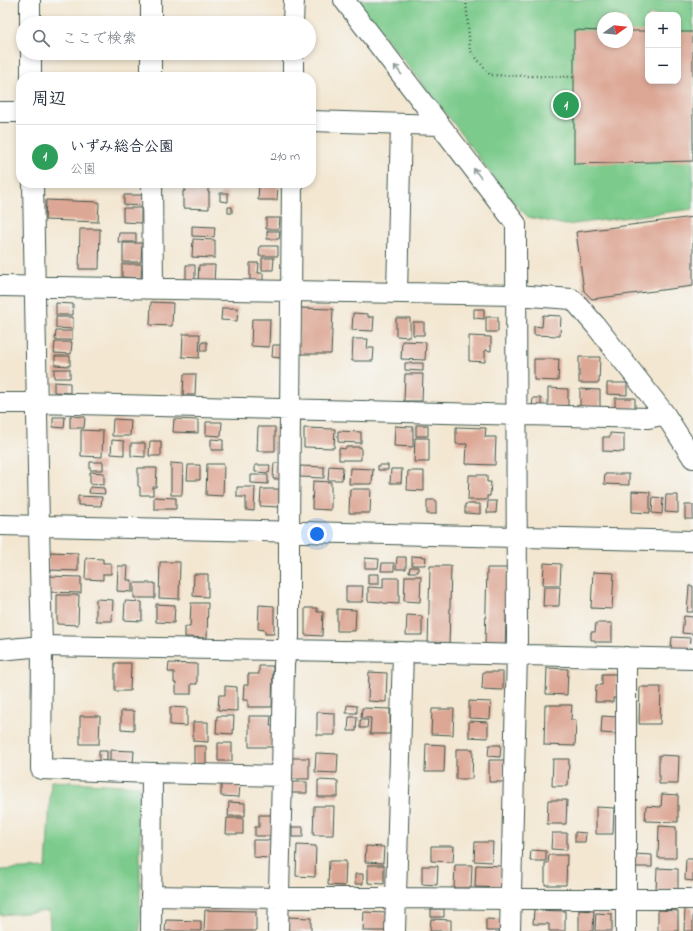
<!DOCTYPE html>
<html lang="ja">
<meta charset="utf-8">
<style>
:root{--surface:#fff;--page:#f2f2f3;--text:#1f2937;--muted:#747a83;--line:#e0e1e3;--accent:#c8321e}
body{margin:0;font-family:"Indie Flower","Klee One",sans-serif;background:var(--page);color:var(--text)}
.controls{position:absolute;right:12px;top:12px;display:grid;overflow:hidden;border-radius:8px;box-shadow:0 2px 6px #0003}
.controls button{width:36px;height:36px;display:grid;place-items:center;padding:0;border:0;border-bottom:1px solid var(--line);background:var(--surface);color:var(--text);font:20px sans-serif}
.compass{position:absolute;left:597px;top:12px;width:36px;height:36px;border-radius:50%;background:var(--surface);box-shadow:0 2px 6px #0003;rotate:75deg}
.you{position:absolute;left:317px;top:534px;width:14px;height:14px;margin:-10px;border:3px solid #fff;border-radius:50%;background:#1a73e8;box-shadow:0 0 0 6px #1a73e833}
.badge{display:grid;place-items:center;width:26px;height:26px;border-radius:50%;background:var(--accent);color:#fff;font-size:13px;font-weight:700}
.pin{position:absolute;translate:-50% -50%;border:2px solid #fff;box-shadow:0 1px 4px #0006}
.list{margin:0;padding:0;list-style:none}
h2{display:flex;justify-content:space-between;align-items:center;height:52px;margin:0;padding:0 16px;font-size:17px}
h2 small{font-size:13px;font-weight:400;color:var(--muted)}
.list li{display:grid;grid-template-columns:26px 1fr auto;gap:12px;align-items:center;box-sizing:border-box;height:64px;padding:0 16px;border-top:1px solid var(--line)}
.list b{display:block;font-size:15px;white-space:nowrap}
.list p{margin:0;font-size:13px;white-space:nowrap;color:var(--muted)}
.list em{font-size:13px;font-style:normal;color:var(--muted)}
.icon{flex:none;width:22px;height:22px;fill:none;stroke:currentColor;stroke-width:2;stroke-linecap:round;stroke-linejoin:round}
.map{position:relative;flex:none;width:693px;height:931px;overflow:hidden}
.search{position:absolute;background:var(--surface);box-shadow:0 2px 6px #0003;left:16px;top:16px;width:300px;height:44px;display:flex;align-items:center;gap:10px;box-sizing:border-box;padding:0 14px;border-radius:22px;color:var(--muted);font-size:15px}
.panel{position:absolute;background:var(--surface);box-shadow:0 2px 6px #0003;left:16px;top:72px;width:300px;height:116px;border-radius:16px}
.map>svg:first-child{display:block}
.green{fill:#7ccb8c;stroke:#4e8460;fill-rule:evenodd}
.building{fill:#dda795}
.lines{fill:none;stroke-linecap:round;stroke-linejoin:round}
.minor-casing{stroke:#3f564c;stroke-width:22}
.path{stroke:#3f564c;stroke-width:2.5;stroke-dasharray:1 3;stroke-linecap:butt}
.minor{stroke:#fff;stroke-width:20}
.oneway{stroke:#8f9e9a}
</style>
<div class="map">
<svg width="693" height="931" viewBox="0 0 693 931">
<rect width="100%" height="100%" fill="#f6f6f2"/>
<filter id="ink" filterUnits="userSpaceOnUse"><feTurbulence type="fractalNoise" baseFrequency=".025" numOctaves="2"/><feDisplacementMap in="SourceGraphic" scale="8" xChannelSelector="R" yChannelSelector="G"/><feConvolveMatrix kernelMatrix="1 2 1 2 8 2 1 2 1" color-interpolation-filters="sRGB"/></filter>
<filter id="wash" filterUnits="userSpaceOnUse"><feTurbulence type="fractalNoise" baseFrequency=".012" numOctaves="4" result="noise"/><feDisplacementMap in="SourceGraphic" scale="16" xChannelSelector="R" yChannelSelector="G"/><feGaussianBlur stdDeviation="0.9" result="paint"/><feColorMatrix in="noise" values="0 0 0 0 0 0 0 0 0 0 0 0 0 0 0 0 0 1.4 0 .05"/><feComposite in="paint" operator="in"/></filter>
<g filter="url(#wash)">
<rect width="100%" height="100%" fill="#f3e7d2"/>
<!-- green -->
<path class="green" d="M356,0H693V209L566,225L528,217L504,192L458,129ZM648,15H678V81H648ZM603,18H627V42H603Z
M51,781L140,786V931H50L49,911L0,915V870L46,868Z"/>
<g id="blocks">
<!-- building -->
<path class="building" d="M574,30L603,31V42H627V31H648V81H678V32H693V161L574,164Z
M185,183H208V192H209V209L183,208V191H185Z
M259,183H278L277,200H258Z
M220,193H228V202L220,201Z
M124,195H144L143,206L124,205Z
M46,200L99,202L98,222L45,220Z
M228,207H232V213H228Z
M123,208H141V223L123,222Z
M693,217V286L592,299L584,291L576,232Z
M266,218H280L279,229H266Z
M192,226L215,227L214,237L192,236Z
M80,229H100L99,269H79Z
M267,231H280L279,239H267Z
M119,233H136V242H118Z
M193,239L215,240V258L192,257Z
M123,243H142L141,262H123Z
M260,246H278V256H259Z
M262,258H274L273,270H262Z
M250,263H259L258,273H263V282H250Z
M122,264H142L141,278L122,277Z
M186,265H195V281H186Z
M199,265H215L214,283L198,282Z
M151,302L173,303L172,326L150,325Z
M56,303L73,304V315H56Z
M222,308H238L237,321L221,320Z
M299,308L333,309L331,354H298Z
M474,309H484V319L474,318Z
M353,313L368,314V317H374L373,331L352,330Z
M543,315L561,316L560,336L534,335V326L542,327Z
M56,317H73V329L56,328Z
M486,317H498V332H486Z
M396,318H410V337L396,336Z
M252,319H270L269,347L251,346Z
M413,322H424V335H413Z
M56,331H72V340H55Z
M183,334H200L199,358L182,357Z
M469,336L491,337V351L485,350V362L469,361Z
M353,339H368L367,348H374L373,361H352Z
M402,341L426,342L425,360L401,359Z
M55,342H72L71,354L54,353Z
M202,342H207V351H201Z
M273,345H281L280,358L272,357Z
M55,356H70V366L55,365Z
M579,357H600L599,383H579Z
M534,359H559L558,381L534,380Z
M405,363H423V371L405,370Z
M54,369H70V378H54Z
M184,374H196L195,395H183Z
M405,374H423L422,401H404Z
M54,382L70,383V393L54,392Z
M607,383H627V395L607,394Z
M548,388L568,389V409L548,408Z
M580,389L600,390V408L580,407Z
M533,398H541V408H532Z
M615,398H635V411L615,410Z
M70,416L85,417L84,428H70Z
M53,417H65L64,428L53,427Z
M113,419L131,420L130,436H112Z
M174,419L198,420V433L173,432Z
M206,422H222L221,436L206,435Z
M416,425H428V436H416Z
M395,426L413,427V447L394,446Z
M258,427H275V451H257Z
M456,427L486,428L485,437H496L495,465L466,464L467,444H456Z
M304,428L335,429L334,448L304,447Z
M81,430L103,431L102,457L81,456Z
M338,431L361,432V443L338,442Z
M610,433L624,434V452L603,451V437H610Z
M415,438H429V462H414Z
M211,439L223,440V450H211Z
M112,440L124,441V455L111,454Z
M150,441H161V456H149Z
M131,443H145V457L131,456Z
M346,447H361V460H339V448L345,449Z
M90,462H103V470H90Z
M171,463L183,464L182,495H171Z
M274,463H280V479H273Z
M207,464H224L223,496L206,495Z
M188,465H200V480H187Z
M255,465H270L269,473L255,472Z
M378,465H388V470H378Z
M300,466L324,467V478L300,477Z
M329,466L343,467L342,480H328Z
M138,468H157L156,487H153V495H140V487L138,486Z
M350,468L373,469L372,484H349Z
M391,469H402L401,483H390Z
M408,471H424V491L407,490Z
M90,472L104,473V485L90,484Z
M605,474H629V485L604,484Z
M251,475H268V484L251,483Z
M469,475H487V482H491L490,496H487V500H468Z
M313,481L331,482V510L312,509Z
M90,487L104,488L105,494L89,493Z
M237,487H255L254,511L246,510V497H237Z
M261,489H279V507L260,506Z
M350,489H371L370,513H349Z
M632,491L650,492V513L632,512Z
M666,495H678V513L665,512Z
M78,496L102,497L101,506L78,505Z
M154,497L176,498V509H154Z
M653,497L663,498L662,514L652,513Z
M427,500H436V514H427Z
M488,501H497L496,513H487Z
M465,504H480V514L465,513Z
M685,505H693V519H685Z
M48,552L78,553V571L48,570Z
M412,556L426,557L425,565H412Z
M397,557H406V569H396Z
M86,558L103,559V563H111V574H103V580L85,579Z
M365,558L379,559L378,568H365Z
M160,562H180L179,599L159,598Z
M382,563H394V571H381Z
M544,563L561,564L560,585H543Z
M118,566H128L127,580H132V592L117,591Z
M430,566H451L449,647L428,646Z
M410,567H418V572H409Z
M487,568H508L505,646L485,645Z
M593,572L614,573L612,609L591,608Z
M194,574H208V597L193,596Z
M368,574H379V584H368Z
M47,576L81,577V593L47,592Z
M405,576H421L420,602L404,601Z
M383,578H399V604L383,603L382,602L368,601V587L383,588Z
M134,583H155V598H134Z
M346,586H363L362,602H346Z
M689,586H693V612H687Z
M544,587H560L559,606H543Z
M57,595H79L78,625L57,624Z
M96,599L113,600L112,621H96Z
M125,601L142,602V621L124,620Z
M191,603H208L207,638L185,637V627H190Z
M156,604L175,605L174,623L156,622Z
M259,605L274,606V634H265V630L258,629Z
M305,608H317V612H323L322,636L305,635Z
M337,609L356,610L355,631H337Z
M407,615L422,616V635H406Z
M684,616L693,617V634L682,633Z
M596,623H612V642H595V640H591V632H595Z
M672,637L691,638L690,651L671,649Z
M115,663H131L130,691H115Z
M169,663L197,664V684H191V694H176V683H174V672H168Z
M259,666H273L272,707H248V700H243L244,685H248V674H259Z
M547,668L568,669L567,695L546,694Z
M369,672L387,673L386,702L368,701Z
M483,672H503V690L482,689Z
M602,674H617L616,698H613V702H595L596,685H602Z
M225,686L237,687V711L218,710L219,695H225Z
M640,687H661L660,724H639Z
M469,701L491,702L490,719L469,718Z
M347,705L357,706V713H346Z
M545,705H572L571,720H576L575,746L544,745Z
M170,707L187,708V726L170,725Z
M362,708L390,709V734H370L371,718H361Z
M432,709H454L453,735L431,734Z
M121,711H134V730L121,729Z
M317,712L335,713V735H317Z
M80,716H100L99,744H80Z
M217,716H234L233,734L216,733Z
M249,716H271L270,726H274L273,747H249Z
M602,716L617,717L616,734L601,733Z
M349,717H357L356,731H348Z
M360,720H368L367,728H360Z
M469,721L488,722V738L469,737Z
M193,722H208V742L193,741Z
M218,743H232V761H218Z
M426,744L445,745L444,772H425Z
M489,745H501L500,757L488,756Z
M194,746H206V764H194Z
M456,749H473L472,779H456Z
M110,750L134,751L133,764L110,763Z
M99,751H107V761H99Z
M316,753L338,754L337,773L315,772Z
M659,755L679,756L678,784H659Z
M289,758H309V779H288Z
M553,759H569L568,786H552Z
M489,760H504V782H489Z
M318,780L338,781V797H318Z
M291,782H307V793H291Z
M221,784H240L239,797L221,796Z
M662,794L678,795V822L645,821L646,806L661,807Z
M548,800H567L566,824H547Z
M229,802L245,803V816H228Z
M314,806H334L333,835H313Z
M596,807L614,808L613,834H596Z
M259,815H275L274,836H255V827H259Z
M227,818H243V834H226Z
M659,826L676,827V858H658Z
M292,827H303V837H292Z
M575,832L586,833L585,842H575Z
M552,833H567V850L551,849Z
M253,840H271L270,858L253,857Z
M475,842H493L492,862L474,861Z
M297,845L316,846L315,877L296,876Z
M366,846L384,847L383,863L365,862Z
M431,846H454L453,862L431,861Z
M531,850L546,851V861H530Z
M634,854L652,855V867H633Z
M549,855H567L566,885H545V863H548Z
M686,859H693V881L685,880Z
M329,861H346L345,886L328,885Z
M368,865H384V884L368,883Z
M455,865H472L471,888H454Z
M476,865L504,866V888L475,887Z
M422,866H438L437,885L422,884Z
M657,868L678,869V891H656Z
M355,874H363V884H355Z
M685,908H693V931H684Z
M431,909H444V917H431Z
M205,910L256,911V931H204Z
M534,910L565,911V931H549V924H533Z
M579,910L594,911L593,931H579Z
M658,910L678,911V931H658Z
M364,912L387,913L386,931H363Z
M596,913L612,914V931H595Z
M286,917L311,918V931H285Z
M431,919L451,920V931H430Z
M486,919L504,920V931H486Z
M166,920L201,921V931H165Z"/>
</g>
</g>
<g filter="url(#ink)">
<use href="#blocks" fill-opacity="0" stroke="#3f564c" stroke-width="1"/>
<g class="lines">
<defs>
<path id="minor" d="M30,0V23
M151,0V23
M344,0L516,224L517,654L510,931
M293,23L294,0
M31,53V77
M151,53V77
M293,77V53
M0,112H21
M311,121L440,125
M33,183L39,526L42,646L41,769L152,773L282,776
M152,183L153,289
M0,286L516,295L572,299L578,305L596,326L664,413L693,458
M397,293L401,124
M0,403H36L648,418L657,416L664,413
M0,525L693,541
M0,650L42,646L403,652L693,659
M151,896L278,898H395L510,899H693
M151,931L152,773
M278,931L282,776L284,664L289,637V532L292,183
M395,931L403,652
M626,931V657"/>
</defs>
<!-- minor casing -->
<use href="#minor" class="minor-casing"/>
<!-- path -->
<path class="path" d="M466,0L470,50L490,75L574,77"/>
<!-- minor -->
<use href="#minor" class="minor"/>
</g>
<!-- one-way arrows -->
<defs><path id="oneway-shaft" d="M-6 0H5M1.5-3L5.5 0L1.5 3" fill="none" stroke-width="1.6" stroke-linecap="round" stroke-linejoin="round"/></defs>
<g class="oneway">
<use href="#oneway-shaft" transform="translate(398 70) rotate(-128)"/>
<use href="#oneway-shaft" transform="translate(477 173) rotate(-128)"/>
</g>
</g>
</svg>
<div class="controls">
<button>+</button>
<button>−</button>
</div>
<svg class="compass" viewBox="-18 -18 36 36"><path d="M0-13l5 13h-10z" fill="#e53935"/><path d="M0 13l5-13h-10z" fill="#747a83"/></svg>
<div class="you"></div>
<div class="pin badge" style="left:566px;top:105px;background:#2e9e5b">1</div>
<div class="search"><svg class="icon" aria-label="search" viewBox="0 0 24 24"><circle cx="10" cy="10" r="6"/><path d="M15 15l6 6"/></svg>ここで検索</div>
<section class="panel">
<h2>周辺<small></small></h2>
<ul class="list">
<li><span class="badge" style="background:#2e9e5b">1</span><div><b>いずみ総合公園</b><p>公園</p></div><em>210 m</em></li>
</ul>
</section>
</div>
